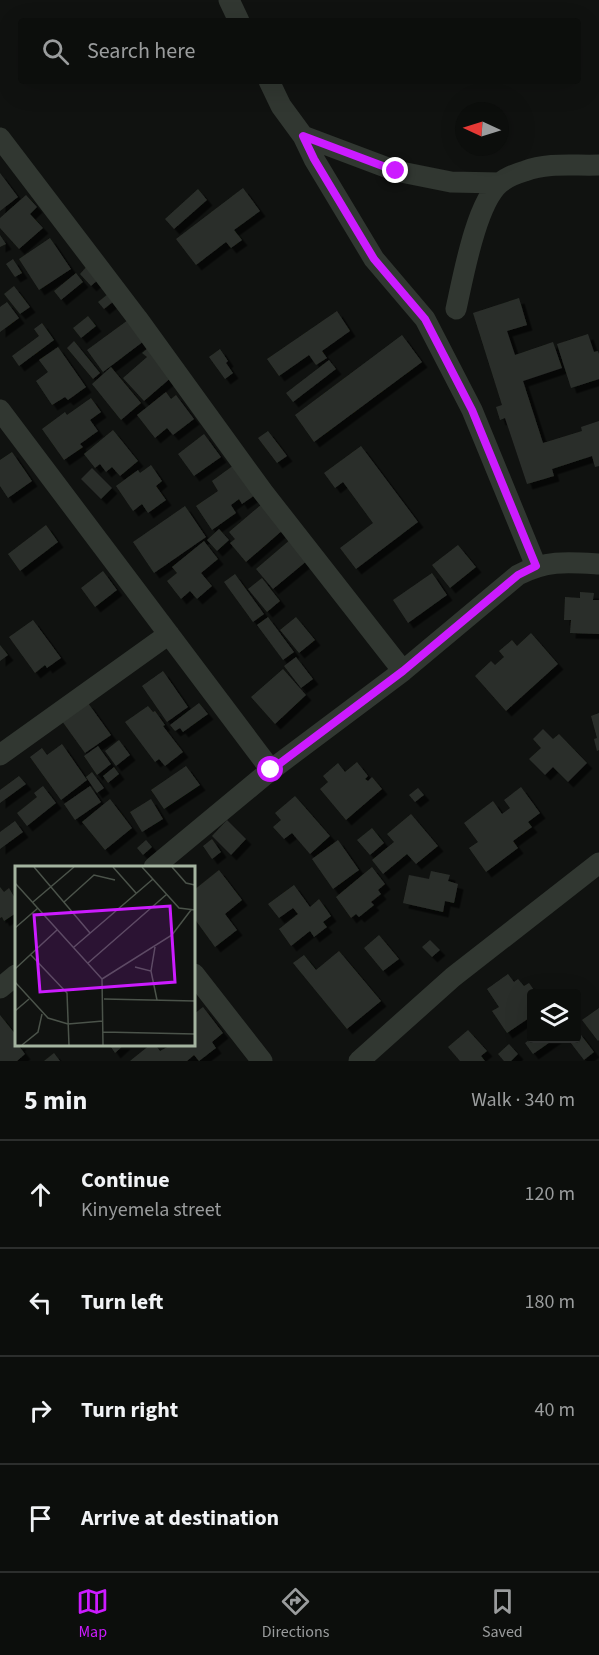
<!DOCTYPE html>
<meta charset="utf-8">
<style>
:root{--surface:#0c0e0c;--page:#151715;--text:#f1f3f6;--muted:#9a9c9d;--line:#2c2e2d;--accent:#cc1bff}
body{margin:0;font-family:"Source Sans 3",sans-serif;background:var(--page);color:var(--text)}
.controls{position:absolute;right:18px;bottom:18px;display:grid;overflow:hidden;border-radius:6px;box-shadow:0 6px 24px #0002}
.controls button{width:54px;height:54px;display:grid;place-items:center;padding:0;border:0;border-bottom:2px solid var(--line);background:var(--surface);color:var(--text);font:30px sans-serif}
.compass{position:absolute;left:455px;top:102px;width:54px;height:54px;border-radius:50%;background:var(--surface);box-shadow:0 6px 24px #0002;rotate:274deg}
.stop{position:absolute;width:18px;height:18px;margin:-14px;border:4px solid #cc1bff;border-radius:50%;background:#fff}
.stop.end{background:#cc1bff;border-color:#fff;box-shadow:0 2px 6px #0008}
.list{margin:0;padding:0;list-style:none}
h2{display:flex;justify-content:space-between;align-items:center;height:78px;margin:0;padding:0 24px;font-size:26px}
h2 small{font-size:20px;font-weight:400;color:var(--muted)}
.list li{display:grid;grid-template-columns:39px 1fr auto;gap:18px;align-items:center;box-sizing:border-box;height:108px;padding:0 24px;border-top:2px solid var(--line)}
.list b{display:block;font-size:22px;white-space:nowrap}
.list p{margin:0;font-size:20px;white-space:nowrap;color:var(--muted)}
.list em{font-size:20px;font-style:normal;color:var(--muted)}
.icon{flex:none;width:33px;height:33px;fill:none;stroke:currentColor;stroke-width:2;stroke-linecap:round;stroke-linejoin:round}
.map{position:relative;flex:none;width:599px;height:1061px;overflow:hidden}
.search{position:absolute;background:var(--surface);box-shadow:0 6px 24px #0002;left:18px;right:18px;top:18px;height:66px;display:flex;align-items:center;gap:15px;box-sizing:border-box;padding:0 21px;border-radius:6px;color:var(--muted);font-size:22px}
.sheet{height:510px;background:var(--surface)}
nav{display:flex;justify-content:space-around;align-items:center;box-sizing:border-box;height:84px;border-top:2px solid var(--line);background:var(--surface);font-size:16px;color:var(--muted)}
nav a{display:grid;justify-items:center;gap:3px}
nav .on{color:var(--accent)}
.map>svg:first-child{display:block}
.building{fill:#2b2f2a;filter:url(#shadow)}
.lines{fill:none;stroke-linecap:round;stroke-linejoin:round}
.minor{stroke:#313731;stroke-width:21}
.route{stroke:#cc1bff;stroke-width:8}
.inset-road{fill:none;stroke:#4b534a;stroke-width:1.5}
.view{fill:#cc1bff;fill-opacity:0.15;stroke:#cc1bff;stroke-width:3}
.inset-edge{fill:none;stroke:#a4b4a0;stroke-width:3}
</style>
<div class="map">
<svg width="599" height="1061" viewBox="0 0 599 1061">
<defs>
<filter id="shadow"><feDropShadow dx="5.5" dy="5.5" stdDeviation="0" flood-color="#0009"/></filter>
</defs>
<rect width="100%" height="100%" fill="#101210"/>
<!-- building -->
<path class="building" d="M0,173L18,197L0,211Z
M243,188L260,211L234,230L242,240L231,248L226,242L196,265L176,239Z
M198,189L207,200L174,229L165,219Z
M26,195L37,207L30,214L43,228L19,249L0,228V218Z
M0,235L6,244L0,247Z
M50,238L71,269L39,290L19,259Z
M13,259L22,273L15,277L6,264Z
M88,265L100,278L91,286L80,274Z
M76,273L83,282L61,300L54,291Z
M14,286L30,307L20,314L4,294Z
M108,294L114,301L104,309L98,302Z
M519,298L527,325L507,331L515,355L553,342L562,368L523,381L543,443L582,431L581,427L599,421V466L595,467L592,456L552,469L554,476L527,484L505,418L500,420L496,407L502,405L473,313Z
M7,302L19,318L0,332V307Z
M337,311L350,331L322,351L327,358L316,365L309,355L279,376L267,359Z
M88,316L96,326L81,338L73,328Z
M128,320L144,341L103,372L87,350Z
M42,323L54,340L19,366L12,356L39,336L34,329Z
M588,334L594,352L598,351L599,354V379L571,388L557,344Z
M402,335L422,362L314,442L295,415Z
M74,341L100,373L93,379L67,348Z
M58,347L86,387L68,400L65,397L52,405L36,381L48,372L39,360Z
M148,348L173,376L144,401L123,378L147,357L142,353Z
M220,349L228,361L226,363L233,373L225,379L209,357Z
M329,360L336,369L293,402L286,393Z
M111,367L141,403L121,420L92,384Z
M166,392L171,399L176,395L194,419L173,435L167,428L155,438L137,415Z
M91,398L101,412L90,420L98,431L80,444L83,447L64,460L42,429L65,412L67,415Z
M113,430L138,461L120,476L112,467L106,472L100,464L95,468L84,454Z
M268,431L287,456L277,463L258,438Z
M204,434L221,457L194,476L178,454Z
M361,446L418,522L356,569L340,548L373,523L343,482L335,488L324,473Z
M12,452L32,481L8,498L0,486V460Z
M151,465L162,481L156,486L166,500L148,513L142,504L133,511L116,486L138,470L140,473Z
M234,465L255,495L242,504L239,499L231,505L236,513L212,530L196,506L218,491L212,481Z
M92,468L112,488L101,499L81,479Z
M262,504L284,529L246,562L230,543L235,539L229,532Z
M185,506L206,537L154,573L133,542Z
M46,525L58,542L20,571L8,554Z
M219,529L229,540L217,551L207,540Z
M291,539L308,560L273,589L256,569Z
M204,541L218,559L201,573L212,586L197,599L190,591L181,599L167,581L177,573L172,567Z
M458,545L476,567L450,588L432,565Z
M103,571L117,590L95,607L81,588Z
M432,573L447,595L408,623L393,600Z
M235,574L264,614L253,622L224,582Z
M262,578L280,601L267,612L248,589Z
M580,592L594,593L593,600H599V634L570,633L571,620H564L565,597L580,598Z
M268,617L294,652L283,660L257,625Z
M296,617L315,640L299,653L280,630Z
M33,620L61,658L47,668L45,665L35,673L9,637Z
M531,633L558,664L506,711L475,676L491,661L495,665L504,657L499,651L512,640L517,646Z
M0,645L8,655L0,661Z
M296,657L313,679L301,688L284,666Z
M283,669L306,695L275,724L251,697Z
M163,671L188,707L167,722L142,686Z
M88,703L111,735L85,753L62,721Z
M199,703L208,714L183,732L180,728L175,731L170,725Z
M148,706L153,712L155,711L165,725L163,726L183,752L165,766L159,759L155,762L125,722Z
M599,713V750L597,751L594,739L597,738L591,716Z
M543,729L553,739L559,734L587,763L568,782L553,767L545,775L529,759L541,748L533,739Z
M119,740L130,755L116,766L105,751Z
M62,744L87,780L61,800L30,757L42,748L47,755Z
M98,746L111,764L97,775L84,756Z
M357,762L368,776L365,779L368,781L372,777L382,789L346,820L320,789L328,782L323,776L338,763L345,772Z
M186,766L200,785L164,809L151,790Z
M114,767L119,774L108,783L103,776Z
M92,772L104,788L97,793L86,777Z
M19,776L26,784L0,803V790Z
M43,786L56,803L27,826L17,813L37,797L34,793Z
M90,786L101,802L75,820L64,804Z
M521,787L540,813L528,822L532,827L513,841L518,848L486,872L469,848L478,842L464,823L493,801L502,814L510,808L504,800Z
M418,788L424,795L415,802L409,795Z
M295,796L330,836L310,854L292,833L284,839L273,827L281,820L275,813Z
M110,799L132,828L105,850L82,822Z
M151,799L163,819L142,832L130,812Z
M411,814L438,846L416,864L407,854L383,874L372,860L394,842L387,834Z
M227,820L246,839L231,855L212,836Z
M15,821L23,832L0,849V832Z
M372,828L384,843L370,855L357,840Z
M212,839L221,852L212,859L203,846Z
M146,840L152,847L143,855L137,848Z
M338,840L359,870L333,889L312,859Z
M372,867L385,884L378,890L381,894L371,902L374,905L359,917L356,914L351,918L336,897Z
M219,870L242,900L225,914L237,930L215,947L194,918V890Z
M431,871L450,875L448,881L458,884L454,903L445,901L443,912L403,903L409,875L429,879Z
M294,885L310,907L319,899L331,916L323,922L327,927L314,937L310,931L291,946L279,929L298,914L293,908L279,918L268,904Z
M0,887L4,892L9,888L16,900V913L4,921L2,917L0,918Z
M379,935L399,959L383,971L364,948Z
M430,940L440,950L432,957L422,947Z
M339,951L381,1001L347,1029L293,963L304,955L316,970Z
M508,974L514,982L518,979L524,986L529,983L536,993H532V1016L507,1033L492,1011L499,1007L487,989Z
M203,1007L223,1033L212,1042L216,1048L199,1061L194,1055L187,1061H130L151,1044H155L160,1051L169,1046L168,1044H194V1014Z
M599,1008V1040L598,1041L582,1020Z
M0,1015L16,1035V1044H21L19,1046L25,1054L17,1061H0Z
M468,1030L487,1051L481,1056L485,1061H460L448,1047Z
M578,1031L594,1052L584,1060L567,1038H576Z
M532,1038H556L533,1054L525,1043Z
M109,1044H125L115,1053Z
M509,1044L518,1054L511,1061H504L498,1054Z
M54,1053L60,1061H44Z"/>
<g class="lines">
<!-- minor -->
<path class="minor" d="M229,0L239,21
M269,81L281,106L303,136L314,159L374,259L425,319L472,410L536,566
M303,136L396,171L451,182L500,183
M0,138L137,318L263,492L403,671
M456,309C463,278 476,203 500,183C506,178 518,173 525,171C548,162 575,166 599,165
M0,410L271,770
M0,755L169,634
M154,867L271,770L403,671L518,575C547,560 567,562 599,564
M194,974L262,1061
M0,988L16,975
M359,1061L453,977L599,863"/>
</g>
<g class="lines">
<!-- route -->
<path class="route" d="M271,770L403,671L518,575L536,566L472,410L425,319L374,259L314,159L303,136L396,171"/>
</g>
<!-- overview -->
<g transform="translate(15 866)">
<rect width="180" height="180" fill="#101210"/>
<path class="inset-road" d="M19,1L75,67M98,1L121,27M127,1L164,42L180,44M157,1L171,17L180,19M0,17L87,113L88,179M18,36L59,1M49,36L79,9L100,14M0,62L23,42M59,81L138,13M15,88L52,127L54,179M73,97L152,28M120,101L136,105L142,134M0,103L42,64M136,105L140,81M87,113L157,69L176,44M0,116L33,152L53,158L88,155M89,133L180,135M0,145L14,133M88,166L180,168M7,179L23,166L27,148"/>
<path class="view" d="M155,40L160,116L25,126L19,49Z"/>
<rect width="180" height="180" class="inset-edge"/>
</g>
</svg>
<div class="controls">
<button><svg class="icon" aria-label="layers" viewBox="0 0 24 24"><path d="M12 4l9 5-9 5-9-5zM3 14l9 5 9-5"/></svg></button>
</div>
<svg class="compass" viewBox="-18 -18 36 36"><path d="M0-13l5 13h-10z" fill="#e53935"/><path d="M0 13l5-13h-10z" fill="#9a9c9d"/></svg>
<div class="stop" style="left:271px;top:770px"></div>
<div class="stop end" style="left:396px;top:171px"></div>
<div class="search"><svg class="icon" aria-label="search" viewBox="0 0 24 24"><circle cx="10" cy="10" r="6"/><path d="M15 15l6 6"/></svg>Search here</div>
</div>
<section class="sheet">
<h2>5 min<small>Walk · 340 m</small></h2>
<ul class="list">
<li><svg class="icon" aria-label="ahead" viewBox="0 0 24 24"><path d="M12 20V5M6 11l6-6 6 6"/></svg><div><b>Continue</b><p>Kinyemela street</p></div><em>120 m</em></li>
<li><svg class="icon" aria-label="left" viewBox="0 0 24 24"><path d="M17 20v-9H6M10 6l-5 5 5 5"/></svg><div><b>Turn left</b></div><em>180 m</em></li>
<li><svg class="icon" aria-label="right" viewBox="0 0 24 24"><path d="M7 20v-9h11M14 6l5 5-5 5"/></svg><div><b>Turn right</b></div><em>40 m</em></li>
<li><svg class="icon" aria-label="arrive" viewBox="0 0 24 24"><path d="M6 21V4h12l-3 4 3 4H6"/></svg><div><b>Arrive at destination</b></div></li>
</ul>
</section>
<nav>
<a class="on"><svg class="icon" aria-label="map" viewBox="0 0 24 24"><path d="M3 6l6-2 6 2 6-2v14l-6 2-6-2-6 2zM9 4v14M15 6v14"/></svg>Map</a>
<a><svg class="icon" aria-label="directions" viewBox="0 0 24 24"><path d="M12 3l9 9-9 9-9-9zM9 14v-3h6M13 9l2 2-2 2"/></svg>Directions</a>
<a><svg class="icon" aria-label="saved" viewBox="0 0 24 24"><path d="M7 4h10v16l-5-4-5 4z"/></svg>Saved</a>
</nav>
